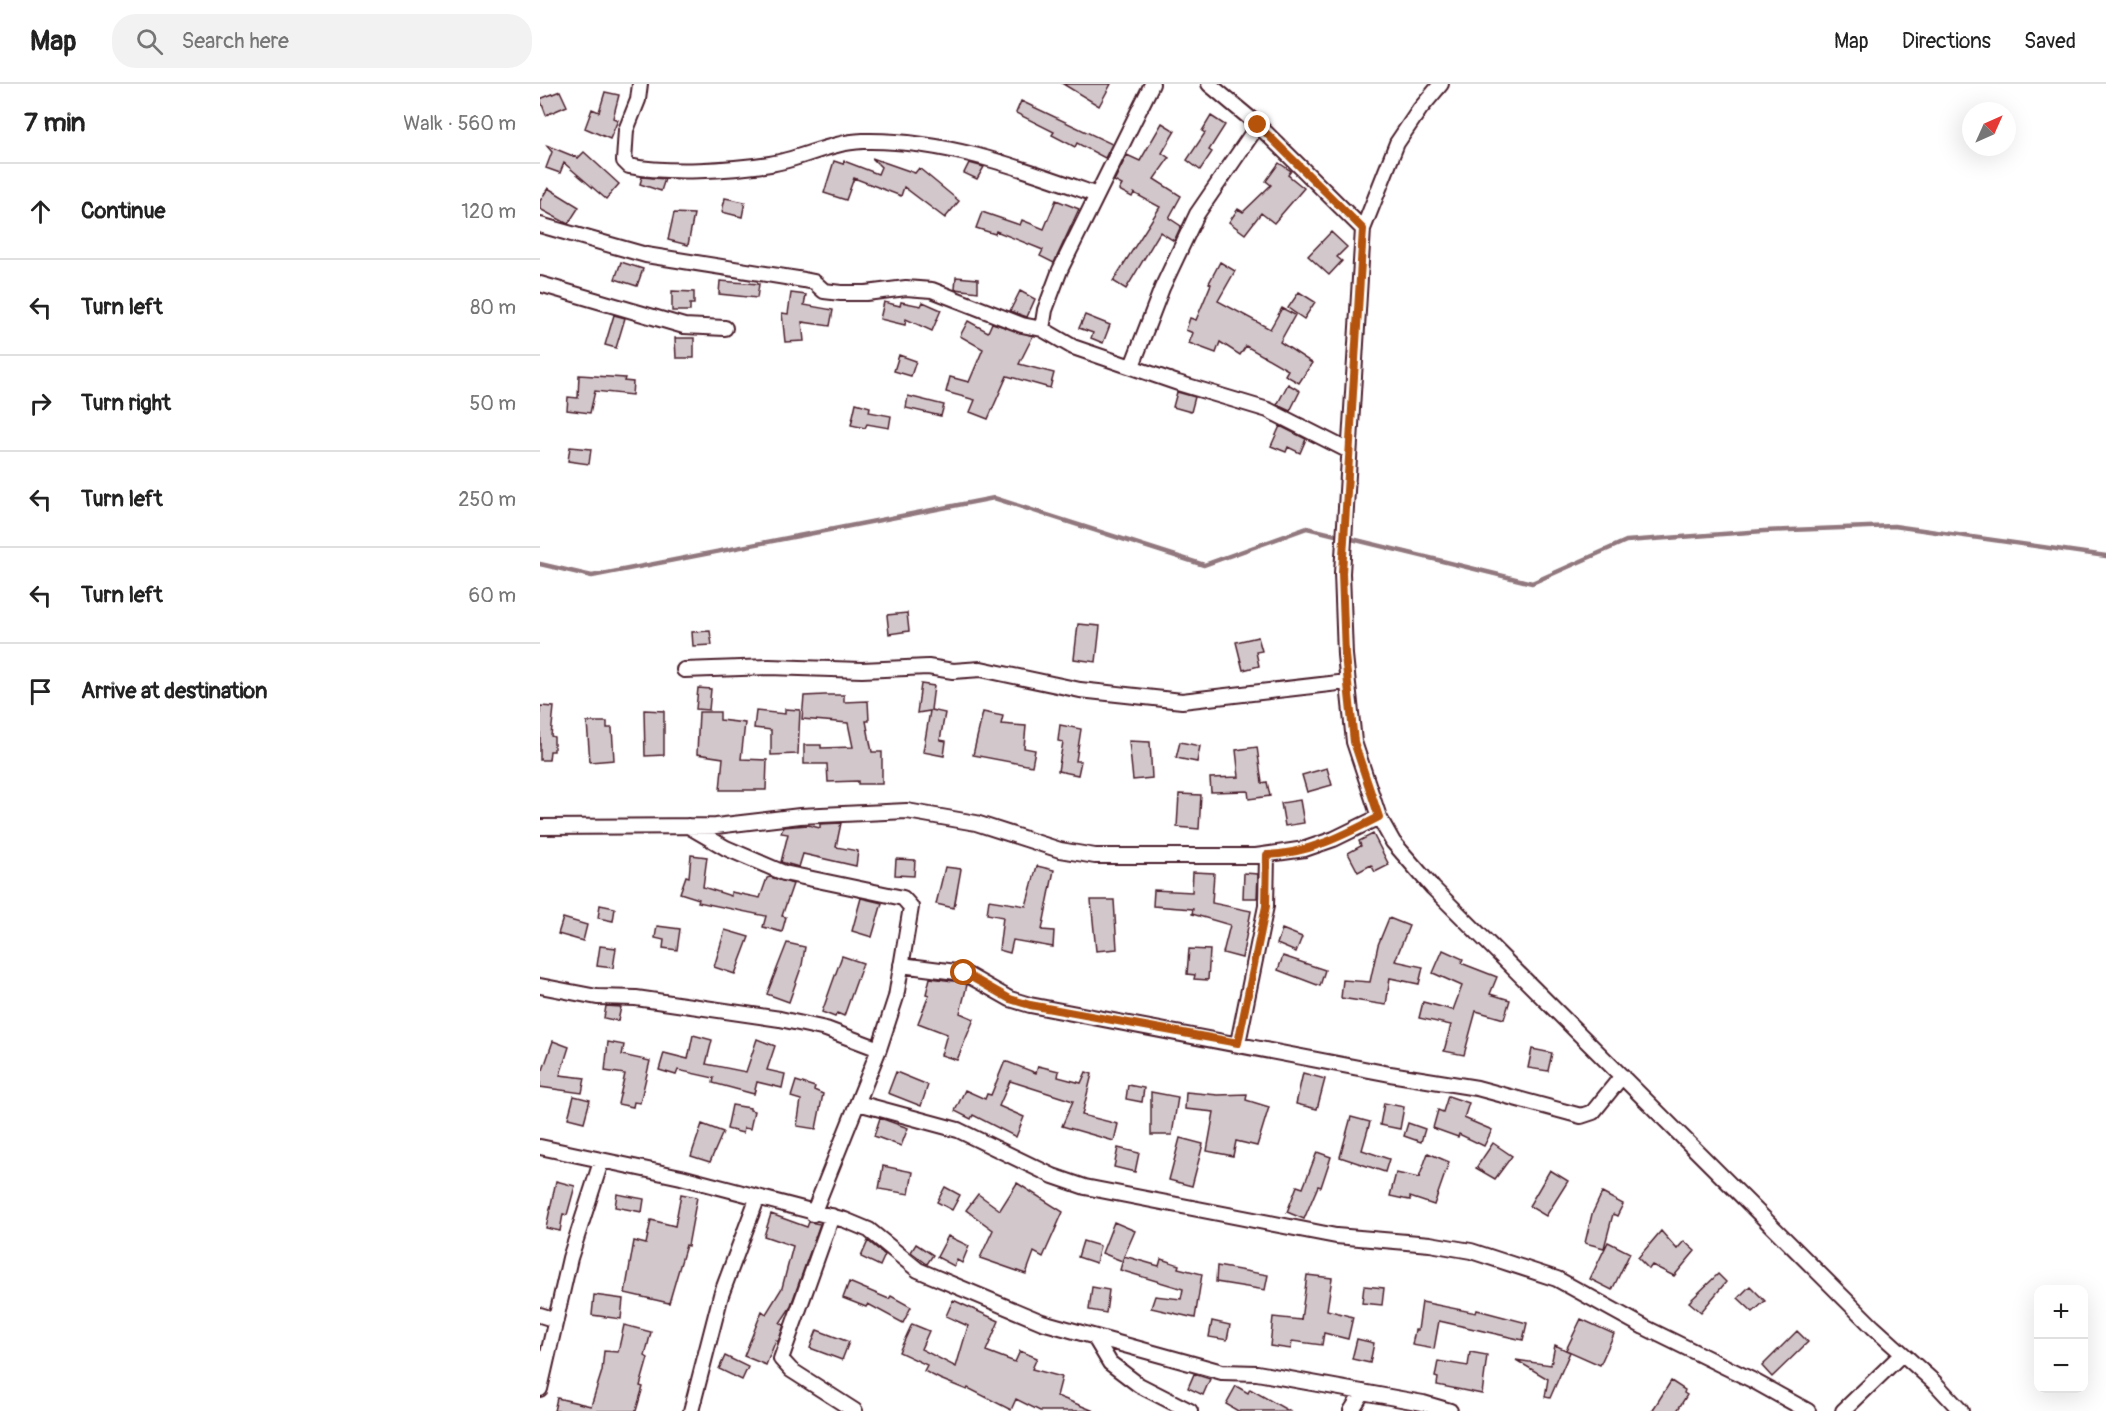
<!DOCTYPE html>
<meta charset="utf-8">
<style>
:root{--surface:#fff;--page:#f2f2f2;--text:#222;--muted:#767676;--line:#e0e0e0}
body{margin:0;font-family:Pangolin,sans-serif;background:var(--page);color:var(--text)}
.controls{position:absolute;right:18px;bottom:18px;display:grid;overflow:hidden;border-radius:12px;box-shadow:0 6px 24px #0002}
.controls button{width:54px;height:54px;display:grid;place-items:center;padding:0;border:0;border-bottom:2px solid var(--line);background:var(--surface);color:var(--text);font:30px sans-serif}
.compass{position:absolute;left:1422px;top:18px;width:54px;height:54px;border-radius:50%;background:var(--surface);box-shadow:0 6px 24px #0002;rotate:45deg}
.stop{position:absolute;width:18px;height:18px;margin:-14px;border:4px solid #b45309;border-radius:50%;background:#fff}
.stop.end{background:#b45309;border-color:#fff;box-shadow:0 2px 6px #0008}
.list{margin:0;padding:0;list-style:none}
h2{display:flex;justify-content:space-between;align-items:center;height:78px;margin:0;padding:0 24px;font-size:26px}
h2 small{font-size:20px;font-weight:400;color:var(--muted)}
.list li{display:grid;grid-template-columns:39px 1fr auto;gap:18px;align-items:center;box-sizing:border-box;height:96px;padding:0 24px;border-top:2px solid var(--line)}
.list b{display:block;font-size:22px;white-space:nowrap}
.list em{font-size:20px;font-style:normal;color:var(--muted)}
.icon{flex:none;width:33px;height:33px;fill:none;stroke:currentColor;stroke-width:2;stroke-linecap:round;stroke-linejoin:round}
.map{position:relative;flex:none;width:1566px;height:1327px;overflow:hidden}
header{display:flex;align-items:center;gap:36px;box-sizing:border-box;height:84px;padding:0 30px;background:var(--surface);border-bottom:2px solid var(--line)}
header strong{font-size:28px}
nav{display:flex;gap:33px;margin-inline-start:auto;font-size:21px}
.search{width:420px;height:54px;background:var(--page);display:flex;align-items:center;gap:15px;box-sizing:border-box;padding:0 21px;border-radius:24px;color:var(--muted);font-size:22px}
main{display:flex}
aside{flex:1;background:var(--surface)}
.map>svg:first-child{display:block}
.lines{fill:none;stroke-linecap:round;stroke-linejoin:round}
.stream{stroke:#91787e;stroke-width:4.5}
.building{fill:#d2c7cb;stroke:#4a1f2b;stroke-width:1.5}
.minor-casing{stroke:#4a1f2b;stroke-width:18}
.minor{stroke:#fff;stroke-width:14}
.route{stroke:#b45309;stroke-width:8}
</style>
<header>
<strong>Map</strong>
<div class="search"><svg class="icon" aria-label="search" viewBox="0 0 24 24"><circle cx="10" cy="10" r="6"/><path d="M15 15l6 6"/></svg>Search here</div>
<nav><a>Map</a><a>Directions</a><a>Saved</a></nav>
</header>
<main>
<aside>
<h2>7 min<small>Walk · 560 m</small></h2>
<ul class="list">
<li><svg class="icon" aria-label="ahead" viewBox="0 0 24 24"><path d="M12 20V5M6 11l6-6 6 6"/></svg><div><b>Continue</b></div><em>120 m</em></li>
<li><svg class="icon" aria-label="left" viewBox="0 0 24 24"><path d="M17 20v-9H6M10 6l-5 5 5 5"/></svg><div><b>Turn left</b></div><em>80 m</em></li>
<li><svg class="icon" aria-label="right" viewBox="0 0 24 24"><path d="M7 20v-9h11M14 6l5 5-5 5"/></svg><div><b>Turn right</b></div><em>50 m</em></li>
<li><svg class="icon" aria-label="left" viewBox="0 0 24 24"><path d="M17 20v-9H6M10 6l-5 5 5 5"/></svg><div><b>Turn left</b></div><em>250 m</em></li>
<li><svg class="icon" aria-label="left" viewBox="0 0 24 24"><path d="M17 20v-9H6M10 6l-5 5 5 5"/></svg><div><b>Turn left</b></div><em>60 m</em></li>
<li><svg class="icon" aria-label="arrive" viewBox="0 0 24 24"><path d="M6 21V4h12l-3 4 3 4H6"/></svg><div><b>Arrive at destination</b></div></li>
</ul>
</aside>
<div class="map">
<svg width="1566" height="1327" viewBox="0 0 1566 1327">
<rect width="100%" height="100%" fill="#fff"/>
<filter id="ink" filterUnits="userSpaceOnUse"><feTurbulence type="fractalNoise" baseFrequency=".0167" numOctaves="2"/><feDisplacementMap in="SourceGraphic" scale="12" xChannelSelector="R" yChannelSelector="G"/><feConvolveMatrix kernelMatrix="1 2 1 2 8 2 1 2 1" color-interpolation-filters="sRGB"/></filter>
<g filter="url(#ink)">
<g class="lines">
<!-- stream -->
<path class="stream" d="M0,480L52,492L454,414L664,481L767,444L992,499L1086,457L1224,447L1354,442L1566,472"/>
</g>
<!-- building -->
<path class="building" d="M523,0H571L559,22Z
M20,7L27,22L6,31L0,15Z
M65,8L79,11L73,34L78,36L70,55L45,44L52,25L59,28Z
M481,17L572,60L565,74L537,59L535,63L512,51L514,48L476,29Z
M671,32L685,41L669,66L672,68L660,86L647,76L665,49L662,47Z
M622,39L635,47L622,69L629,74L614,95L641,112L629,134L641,142L634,157L620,148L586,205L573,197L620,123L594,109L592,113L579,106L582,101L574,97L587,71L600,77Z
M6,61L38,74L44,68L79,100L66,115L24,79L20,89L6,84L12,68Z
M332,74L375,89L379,84L419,117L405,134L364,103L361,112L314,94L306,116L284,109L294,77L303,80L304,77L338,90L341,83Z
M429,79L444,83L437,95L424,89Z
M739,79L751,87L748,91L764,104L734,139L721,129L705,150L689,138L698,125L703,128L731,101L726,97Z
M102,93L125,95L121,107L100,100Z
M8,104L39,123L28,140L0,125V117Z
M185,114L205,118L202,133L182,128Z
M516,116L539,125L514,179L500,172L503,166L456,147L455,150L436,144L442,128L480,141L482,136L504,145Z
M134,129L154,130L148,161L128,156Z
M791,148L807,163L797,173L802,177L789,191L768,172Z
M81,178L103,185L97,202L75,195Z
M680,178L695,187L678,217L730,245L742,224L755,231L740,258L772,279L759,299L745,291L748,286L706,262L700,271L680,258L676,269L649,259L653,249L646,246L650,234L656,236L671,200L669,199Z
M416,193L438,195V208L415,205Z
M180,197L219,200L217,214L179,210Z
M132,207L154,208V220H150V227H132Z
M480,207L495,215L487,233L470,227Z
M759,208L775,218L764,235L748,224Z
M251,209L266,211L264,221L293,226L290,242L262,238L264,257L245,258L242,229L248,230Z
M344,218L360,222L361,218L381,222L383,218L401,226L392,247L366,235L365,241L340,235Z
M74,231L85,234L76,264L65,261Z
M545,231L570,241L563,259L551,254L553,249L539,244Z
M428,237L448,248L452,239L493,252L479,280L514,289L510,304L467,292L448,335L430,328L435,316L406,308L410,293L429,298L443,265L420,252Z
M135,254H154V274H136Z
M359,271L376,277L371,292L354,287Z
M39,291L85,294L84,297L93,298L92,311L55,307L50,329L27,326L28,313L38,314Z
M748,300L760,307L750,327L737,321Z
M637,308L655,313L651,328L633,323Z
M368,312L404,321L401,332L366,324Z
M316,319L330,323L329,328L351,332L349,344L327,340L325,344L311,341Z
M740,342L766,355L760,369L748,363L746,368L731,362Z
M30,363L51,365L49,380L28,377Z
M367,529L369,547L349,550L347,531Z
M538,540L560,542L556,578L534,575Z
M170,547L172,561L153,562L152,548Z
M718,553L722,567L716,568L719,582L703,586L696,558Z
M381,600L394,602L391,626L405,629L400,656L406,657L404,672L383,668L390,627L377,629Z
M158,604L171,605L169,626L156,625Z
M285,611H304V618L328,617L329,637H326L332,668H342V700H318V697L288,698L287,680H264V661H281V664L313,663L308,639L262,635L264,612Z
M0,622L14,623L11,652L14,653V667H10L9,676H0Z
M245,625L260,626L258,670L231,671V646L214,644L216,627L245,630Z
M104,626L124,627V671L105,672Z
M159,628H180V636L205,639L201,675L227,676L226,706H180L183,674L157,670Z
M443,628L463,632L461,640L486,642L484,664L495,666L492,682L433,671Z
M47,638H67V644H72L74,676L50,678Z
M520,641L541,645L536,677H541L538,691L518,687L523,658L518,657Z
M589,657L610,658L612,694L593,696Z
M640,658L660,662L657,678L636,674Z
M717,663L722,699L727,698L730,712L709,715L708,707L671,708L670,694L699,693L696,666Z
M787,684L792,701L767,708L762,691Z
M639,710L661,711L659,745L637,743Z
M760,716L764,739L745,742L741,719Z
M301,739L296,763L318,767L316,782L263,770L259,783L241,778L248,750L241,749L243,743L268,741L280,744V740Z
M833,750L849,781L835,788L831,781L818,788L808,769L821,762L819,757Z
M151,771L167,773L163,803L191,812V808L220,814L227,794L230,793L253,800L242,832L246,833L242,848L223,843L226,832L158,818L159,815L140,809L146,792L149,793Z
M356,775L375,776L374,792L355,791Z
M497,782L514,786L502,846L514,847L513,863L473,856L470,869L459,866L463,833L447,830L449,816L486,822Z
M405,783L421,785L414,824L396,820Z
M653,788L674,789L672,819L711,827L702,874L683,869L690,841L652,830L653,825L613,822L614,806L652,808Z
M704,789L718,790L717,814H703Z
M321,814L342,819L332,853L312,847Z
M551,816H574L577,865L556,867Z
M60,821L75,824L73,837L58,834Z
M23,834L47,841L43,857L18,850Z
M849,834L869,842L855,877L883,883L879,900L850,894L846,921L801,914L803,896L830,898L838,861Z
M117,842L140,845L137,866L123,864L124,856L115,854Z
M742,845L762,853L756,868L737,860Z
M185,846L209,853L195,890L174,883Z
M247,859L265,863L262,881L249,918L227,910Z
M60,862L76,864L73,884L57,882Z
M649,865L670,866L668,896L654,895L655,891L647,890Z
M903,866L923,875L921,879L957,893L950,910L970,916L964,935L936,927L924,971L904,967L911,941L879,934L883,918L913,926L922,902L893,889Z
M302,872L323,879L304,932L297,929L295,933L282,928Z
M743,872L785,886L780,902L738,886Z
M390,894L421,898L427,901L420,929L434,935L417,976L401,971L407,950L378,939L389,911L386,910Z
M66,922L81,923L78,937L64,934Z
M153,951L172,956L166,980L206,988L217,955L235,962L227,986L245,990L242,1004L217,998L214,1010L173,999L174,994L138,986L136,991L119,986L124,969L148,975Z
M13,957L29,963L20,991L45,994L42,1009L0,1003V986H3Z
M68,958L84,961L82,971L110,977L100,1019L94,1018L93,1023L78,1020L85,990L65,987Z
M992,965L1012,969L1008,987L988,984Z
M465,977L496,989L498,982L519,987L518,993L541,999L546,988L552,990L542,1031L578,1040L574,1057L522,1042L533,1017L470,997L459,1022L484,1033L476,1053L433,1031L431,1035L415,1027L425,1006L445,1015L447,1010L451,1011Z
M356,988L388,1001L381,1022L348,1009Z
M763,989L785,995L777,1025L756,1020Z
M256,997L275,1003L274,1006L283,1010L276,1045L257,1042L261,1016L251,1013Z
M588,1001L604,1004L602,1018L586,1015Z
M611,1008L638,1013L632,1051H611Z
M646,1008L678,1011L707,1010L706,1016L729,1023L717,1062L696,1057L693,1072L667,1067L674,1028L645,1025Z
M34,1012L50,1016L44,1038L28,1034Z
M908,1012L929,1019L924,1034L952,1046L944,1062L919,1050L918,1053L893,1044L898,1026L903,1028Z
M844,1019L864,1023L860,1045L840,1041Z
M192,1021L210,1024V1026L214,1027L210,1045L204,1044L203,1049L187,1045Z
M811,1033L830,1038L822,1066L849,1075L845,1088L800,1073Z
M340,1034L368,1044L361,1062L334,1052Z
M868,1039L885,1045L881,1058L864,1052Z
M162,1040L183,1048L170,1078L151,1072Z
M640,1054L663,1060L652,1102L629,1096Z
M953,1059L972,1072L955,1095L936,1084Z
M578,1064L599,1069L595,1088L574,1083Z
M777,1068L791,1073L781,1103L778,1102L764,1135L747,1128L757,1102L763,1104Z
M888,1069L909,1078L894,1121L870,1113V1116L864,1115L850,1112L856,1089L879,1094Z
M343,1082L373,1088L369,1110L339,1105Z
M1010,1086L1028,1097L1006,1132L989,1122Z
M16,1097L35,1102L27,1131L23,1130L20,1147L6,1144Z
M477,1099L523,1128L503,1173L494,1168L486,1190L440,1174L453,1146L426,1126L438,1110L460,1126Z
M405,1103L420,1111L412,1126L397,1118Z
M1062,1109L1083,1120L1077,1132L1073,1130L1064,1164L1045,1159L1052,1130Z
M77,1110L104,1115L102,1128L75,1123Z
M141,1110L157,1113L148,1162L146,1161L129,1219L85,1209L94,1157L106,1160L111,1136L135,1142Z
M231,1130L267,1143L269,1138L280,1140L250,1224L240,1239L244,1241L238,1258L236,1256L226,1281L204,1272L222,1227L226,1230L242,1204L253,1162L224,1152Z
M574,1138L595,1147L582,1177L562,1169Z
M1121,1147L1137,1165L1144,1157L1155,1167L1134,1192L1112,1181L1109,1185L1098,1174Z
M408,1152L429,1162L422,1179L417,1176L414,1182L397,1173Z
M328,1157L345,1171L340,1182L321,1173Z
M543,1157L560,1162L556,1179L538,1173Z
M1068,1158L1090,1169L1072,1206L1050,1195Z
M376,1160L393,1171L387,1180L371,1168Z
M584,1172L619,1182L621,1175L639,1181L638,1184L662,1190L655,1234L611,1224L615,1212L641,1215L643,1205L580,1186Z
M677,1182L728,1191L725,1206L676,1198Z
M1178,1190L1186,1198L1161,1228L1149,1218Z
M767,1191L792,1194L787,1226L813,1233L808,1255L784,1249L782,1261L752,1257L751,1265L730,1262L733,1233L761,1236Z
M309,1198L349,1215L351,1212L371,1223L363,1239L328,1220L326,1223L303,1214Z
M824,1202L844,1204L842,1221L822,1219Z
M1210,1202L1225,1217L1213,1228L1198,1214Z
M552,1203L569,1206L566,1229L549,1226Z
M54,1211L83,1215L81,1235L52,1231Z
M413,1216L459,1237L446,1267L475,1278L480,1267L497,1274L492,1285L522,1293L517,1312L554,1327H500L476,1315L471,1326L428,1304L427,1306L400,1295L384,1287L387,1281L359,1268L372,1240L389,1247L381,1265L416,1283L428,1242L406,1232Z
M882,1218L936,1229L937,1226L987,1239L983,1256L899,1237L894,1265L872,1261L875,1246H878Z
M1041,1235L1074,1250L1060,1281L1026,1266Z
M672,1237L690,1241L687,1256L669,1253Z
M84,1241L111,1248L105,1272L108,1274L100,1302L103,1303L96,1327H14L17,1314L51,1322L62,1287L64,1267L78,1268Z
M277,1246L309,1258L302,1276L270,1264Z
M1257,1247L1268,1258L1232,1293L1222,1282Z
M817,1255L834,1259L830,1279L812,1275Z
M1015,1261L1030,1268L1010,1314L1005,1313L1008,1295L976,1276L1011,1281Z
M930,1268L947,1271L942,1310L897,1301L898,1294L895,1293L898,1277L928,1282Z
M185,1272L208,1283L202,1296L179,1285Z
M654,1290L670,1295L663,1311L648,1304Z
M1131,1297L1145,1306L1144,1309L1147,1311L1137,1327H1112Z
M696,1302L708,1309L710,1305L749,1327H698L686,1320Z"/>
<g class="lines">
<defs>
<path id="minor" d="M100,0L98,16L86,46L84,77L89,82C128,90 190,86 230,80C261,75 291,58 323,57C405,55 481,84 557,111
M669,0L718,41L823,145
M901,0L880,25L857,59L823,145L802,489L805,571L814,658L839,733L853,758L893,804L1333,1243L1395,1299L1421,1327
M0,141L106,171L264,196L274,198L284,207L301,209H326L366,204L392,206L482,241L502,245L533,263L638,299L728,326L809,367
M0,200L144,242L185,244
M502,245L505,226L520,186L612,0
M592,282L622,204L657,130L718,41
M144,586L229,583L322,586L388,583L413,587L441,585L540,606L642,617L807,598
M148,742L186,764L244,789L363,814L371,823L356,913L339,965L273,1130
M0,743L176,742L260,732L367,727L436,739L520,766L555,772H716L765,765L794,755L839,733
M361,881L424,889L470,915L490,921L850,990L937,1004L1041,1032L1053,1028L1082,992
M0,902L57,913L96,914L240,935L286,945L339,965
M698,959L726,822L727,771
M318,1019L418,1046L513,1092L545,1103L796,1152L890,1160L931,1167L1017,1195L1104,1243L1212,1296L1268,1327
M0,1063L141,1093L305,1136L329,1146L378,1186L502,1238L682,1288L717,1289L883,1319L910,1327
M292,1132L241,1275L251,1286L315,1327
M0,1231L16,1236
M555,1254L570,1279L599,1301L650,1327
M0,1305L30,1174L61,1078
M151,1327L181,1211L217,1115
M811,1327L823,1308
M1303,1327L1362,1270"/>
</defs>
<!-- minor casing -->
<use href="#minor" class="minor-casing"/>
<!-- minor -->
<use href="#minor" class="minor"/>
</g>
</g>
<g class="lines" filter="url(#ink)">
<!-- route -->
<path class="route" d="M424,889L470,915L490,921L698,959L726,822L727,771C768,770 804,751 839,733L814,658L805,571L802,489L823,145L718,41"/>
</g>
</svg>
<div class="controls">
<button>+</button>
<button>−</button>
</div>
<svg class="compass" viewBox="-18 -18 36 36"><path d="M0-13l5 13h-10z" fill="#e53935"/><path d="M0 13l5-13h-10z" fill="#767676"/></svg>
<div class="stop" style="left:424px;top:889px"></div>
<div class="stop end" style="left:718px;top:41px"></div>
</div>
</main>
